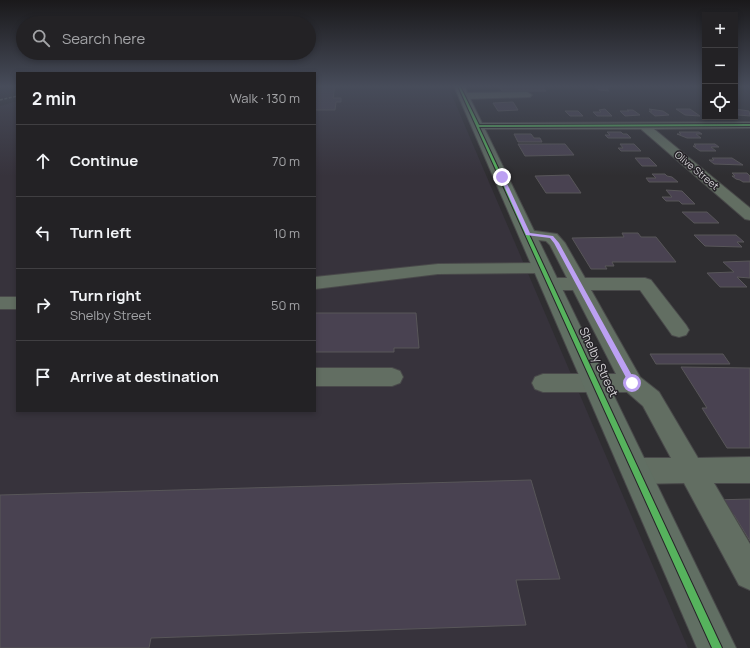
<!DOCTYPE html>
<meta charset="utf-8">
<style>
:root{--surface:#232225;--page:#2b2a2d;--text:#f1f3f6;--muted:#a3a4a7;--line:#403f42}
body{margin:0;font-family:Manrope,sans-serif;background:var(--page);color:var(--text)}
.controls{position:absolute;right:12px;top:12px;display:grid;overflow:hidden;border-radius:0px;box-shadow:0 2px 6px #0003}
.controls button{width:36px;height:36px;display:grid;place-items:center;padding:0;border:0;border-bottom:1px solid var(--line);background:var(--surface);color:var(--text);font:20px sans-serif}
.stop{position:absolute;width:12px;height:12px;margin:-9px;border:3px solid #bca0f2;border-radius:50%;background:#fff}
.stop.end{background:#bca0f2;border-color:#fff;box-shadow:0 1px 4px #0008}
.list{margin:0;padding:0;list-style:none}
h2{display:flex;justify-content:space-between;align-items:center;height:52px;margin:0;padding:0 16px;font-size:17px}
h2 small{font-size:13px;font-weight:400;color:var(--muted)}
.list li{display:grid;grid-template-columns:26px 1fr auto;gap:12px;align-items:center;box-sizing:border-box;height:72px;padding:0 16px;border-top:1px solid var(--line)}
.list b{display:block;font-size:15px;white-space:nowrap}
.list p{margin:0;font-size:13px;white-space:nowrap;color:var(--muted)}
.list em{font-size:13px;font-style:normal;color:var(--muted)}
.icon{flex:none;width:22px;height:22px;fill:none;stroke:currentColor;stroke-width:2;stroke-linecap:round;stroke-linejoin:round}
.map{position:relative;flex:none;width:750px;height:648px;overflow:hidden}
.search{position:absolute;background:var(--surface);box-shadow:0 2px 6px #0003;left:16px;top:16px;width:300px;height:44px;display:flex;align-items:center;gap:10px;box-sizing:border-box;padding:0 14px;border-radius:22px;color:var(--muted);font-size:15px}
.panel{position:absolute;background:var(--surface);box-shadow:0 2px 6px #0003;left:16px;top:72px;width:300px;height:340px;border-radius:0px}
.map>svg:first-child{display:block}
.built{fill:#37333c}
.building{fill:#494251;stroke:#585659}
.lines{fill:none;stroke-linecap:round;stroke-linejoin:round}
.minor-casing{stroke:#49494a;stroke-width:2}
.major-casing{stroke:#49494a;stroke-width:2}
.minor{fill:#626e62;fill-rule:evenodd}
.major{fill:#616f63;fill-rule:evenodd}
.rail{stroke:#616561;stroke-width:1.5;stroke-dasharray:3 1.5;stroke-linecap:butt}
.cycleway-casing{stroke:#262328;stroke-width:2}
.cycleway{fill:#56b35d;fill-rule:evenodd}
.route{fill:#bca0f2}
.labels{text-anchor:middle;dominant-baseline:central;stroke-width:3;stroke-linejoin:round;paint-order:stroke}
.far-street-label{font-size:10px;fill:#d3d1d5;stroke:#262328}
.street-label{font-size:12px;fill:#d3d1d5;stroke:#262328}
</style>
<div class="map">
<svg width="750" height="648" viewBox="0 0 750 648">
<rect width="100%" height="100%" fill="#2f2e31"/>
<!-- built -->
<path class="built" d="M315,86H448L688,648H0V106L17,101V411H315Z"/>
<!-- building -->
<path class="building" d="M315,86H335L333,98H341V102H336L335,110H315Z
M499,86H542L546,91H502Z
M597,86H613H607L609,88H606L609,91L599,90L595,87H599Z
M513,102L518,110L498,111L493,103Z
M605,109L612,116H597L593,112H601L599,110Z
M649,109L663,111L669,115L655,116L649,111H652Z
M676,109H690L700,116L685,115Z
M735,109L749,111L750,116L738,115L735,113Z
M627,110H633L640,115L625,116L620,111H629Z
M565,111H578L583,116H570Z
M607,132H621L623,134H627L631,138H608L605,135H610Z
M679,132H699L702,134H696L701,138H687L677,134H681Z
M514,134H531L534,138H540L542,142H518Z
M518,144H565L574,155L525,156Z
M620,144H634L641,151H621L618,148H623Z
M694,144H715L719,147H711L716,151H700L693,146H696Z
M635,158H649L657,166H642Z
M712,158H732L743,165L714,164L709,160H714Z
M732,173H747L750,176V182H743L740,180L736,179L732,176H735Z
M652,174H665L667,176L672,177L678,182H649L646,178H656Z
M569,175L581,193H546L535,176Z
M666,190L682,191L695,204H682L679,201H666L662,197H672Z
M682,212H707L719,223H694Z
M622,233H638L641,237H656L676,262H612L614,266H605L607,269H591L572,238L624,237Z
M694,235H736L744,242H737L742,247L705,246Z
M750,261V278L737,277L747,287H720L707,273L734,272L723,262Z
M315,313H416L419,348H394V352H315Z
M650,354H723L730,364H656Z
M681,367L750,368V448H727L702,408H707Z
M531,480L560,579L516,580L526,625L151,638L149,648H0V495Z
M750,499V541L734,515H722L714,500Z"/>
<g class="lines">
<defs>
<path id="minor" d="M527,92L532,95L530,97L464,99L459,96L464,93Z
M750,122V128L654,129L750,208V220L745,219L641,129H478L473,126L478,123Z
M528,230L557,234L565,243L585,278H645L651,280L686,325L689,330L686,335L679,337L672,335L640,290H591L640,377L659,392L698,458L750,457V483H714L750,544V590L739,585L684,483L636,484L627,480L623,471L627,462L636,458H671L643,406L627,392H543L535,389L532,383L535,377L543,374H616L573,290H551L545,288L542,284L545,280L551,278H567L550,245L546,241L522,238L520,235L522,232Z
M543,263L549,264L552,268L549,272L543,273L438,274L315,289V277L438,264Z
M0,297H17V309H0Z
M315,368H392L400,371L403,377L400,383L392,386H315Z"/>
<path id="major" d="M454,86H464L736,648H697Z"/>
</defs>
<!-- minor casing -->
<use href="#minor" class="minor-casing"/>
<!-- major casing -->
<use href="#major" class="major-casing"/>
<!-- minor -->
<use href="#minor" class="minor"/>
<!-- major -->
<use href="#major" class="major"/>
<!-- rail -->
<path class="rail" d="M0,100L17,96"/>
<defs>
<path id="cycleway" d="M458,86H460L479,125L750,124V126L479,127L722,648H712Z"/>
</defs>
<!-- cycleway casing -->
<use href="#cycleway" class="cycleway-casing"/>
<!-- cycleway -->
<use href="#cycleway" class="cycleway"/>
</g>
<!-- sky -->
<linearGradient id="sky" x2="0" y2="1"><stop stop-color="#1a191b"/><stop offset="0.49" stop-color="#474c5a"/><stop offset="1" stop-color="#474c5a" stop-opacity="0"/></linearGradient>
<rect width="750" height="176" fill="url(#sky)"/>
<!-- route -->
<path class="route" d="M502,176L504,177L530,233L553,236L559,243L635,381V385H630L554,243L550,238L526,235L500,177Z"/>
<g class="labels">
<!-- far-street labels -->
<g class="far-street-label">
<text transform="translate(697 170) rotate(40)">Olive Street</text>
</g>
<!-- street labels -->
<g class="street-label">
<text transform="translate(599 362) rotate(65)">Shelby Street</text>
</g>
</g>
</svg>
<div class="controls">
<button>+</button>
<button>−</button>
<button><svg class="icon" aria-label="locate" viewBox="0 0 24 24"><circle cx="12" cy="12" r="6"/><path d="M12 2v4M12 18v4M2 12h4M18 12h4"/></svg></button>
</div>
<div class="stop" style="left:632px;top:383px"></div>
<div class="stop end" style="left:502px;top:177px"></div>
<div class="search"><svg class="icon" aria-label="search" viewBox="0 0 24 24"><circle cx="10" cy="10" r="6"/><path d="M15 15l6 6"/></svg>Search here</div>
<section class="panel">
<h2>2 min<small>Walk · 130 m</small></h2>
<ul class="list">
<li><svg class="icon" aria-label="ahead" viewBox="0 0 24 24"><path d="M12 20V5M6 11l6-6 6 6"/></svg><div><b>Continue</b></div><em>70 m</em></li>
<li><svg class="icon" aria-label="left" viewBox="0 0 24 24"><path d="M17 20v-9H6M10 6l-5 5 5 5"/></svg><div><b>Turn left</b></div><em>10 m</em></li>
<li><svg class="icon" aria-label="right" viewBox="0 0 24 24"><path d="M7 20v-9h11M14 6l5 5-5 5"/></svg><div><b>Turn right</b><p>Shelby Street</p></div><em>50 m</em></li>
<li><svg class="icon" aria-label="arrive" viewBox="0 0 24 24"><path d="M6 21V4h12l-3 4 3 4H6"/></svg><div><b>Arrive at destination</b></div></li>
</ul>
</section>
</div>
